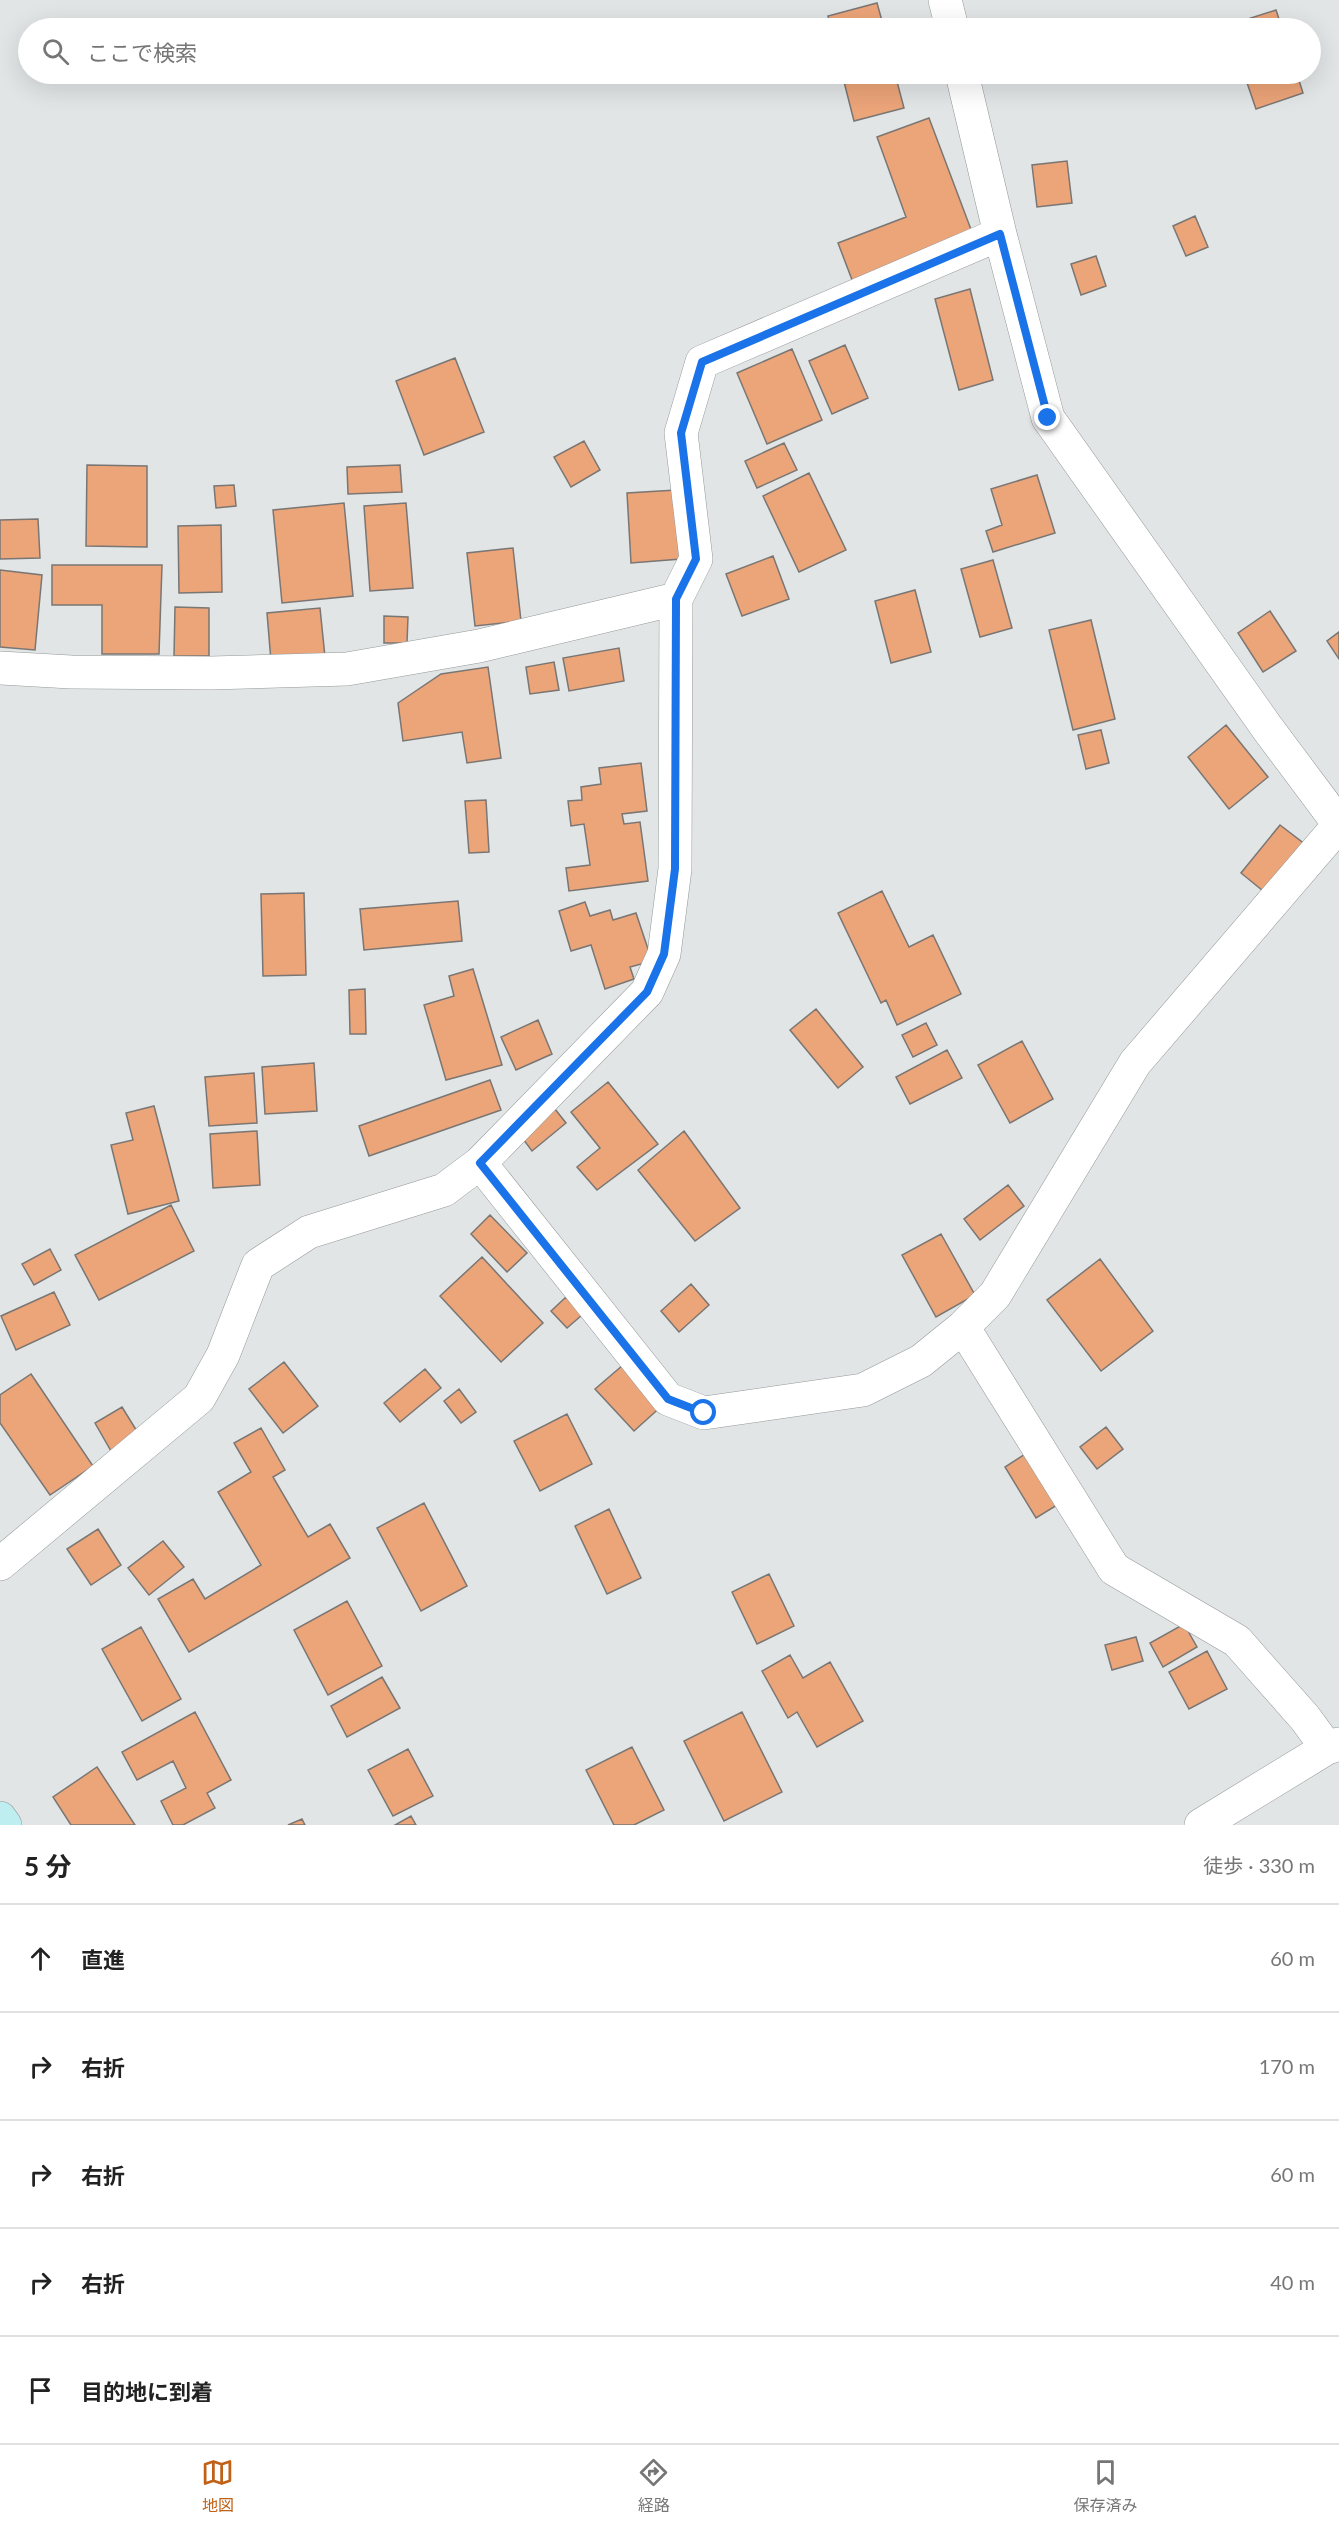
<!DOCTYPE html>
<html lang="ja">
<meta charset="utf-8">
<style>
:root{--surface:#fff;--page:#f2f2f2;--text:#222;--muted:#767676;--line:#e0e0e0;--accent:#c06118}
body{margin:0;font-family:Lato,"Noto Sans JP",sans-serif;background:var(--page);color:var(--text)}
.stop{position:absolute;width:18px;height:18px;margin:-14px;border:4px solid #1a73e8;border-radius:50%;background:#fff}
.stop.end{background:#1a73e8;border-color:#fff;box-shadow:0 2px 6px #0008}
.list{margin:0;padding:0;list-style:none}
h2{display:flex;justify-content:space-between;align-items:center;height:78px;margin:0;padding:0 24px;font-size:26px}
h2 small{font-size:20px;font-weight:400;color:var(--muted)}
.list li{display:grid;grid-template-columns:39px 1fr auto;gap:18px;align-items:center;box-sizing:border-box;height:108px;padding:0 24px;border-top:2px solid var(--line)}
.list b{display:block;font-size:22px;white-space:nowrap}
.list em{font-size:20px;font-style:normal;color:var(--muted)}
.icon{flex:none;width:33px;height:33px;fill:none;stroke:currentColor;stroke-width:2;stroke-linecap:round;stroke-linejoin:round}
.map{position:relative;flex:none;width:1339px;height:1825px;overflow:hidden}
.search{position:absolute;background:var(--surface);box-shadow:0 6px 24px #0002;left:18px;right:18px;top:18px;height:66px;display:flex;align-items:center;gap:15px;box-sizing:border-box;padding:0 21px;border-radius:33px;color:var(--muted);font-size:22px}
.sheet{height:618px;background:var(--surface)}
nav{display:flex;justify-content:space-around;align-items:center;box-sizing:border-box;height:84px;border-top:2px solid var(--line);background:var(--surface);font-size:16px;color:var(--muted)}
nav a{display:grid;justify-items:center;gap:3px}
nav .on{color:var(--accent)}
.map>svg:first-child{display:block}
.building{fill:#eca479;stroke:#797674;stroke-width:1.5}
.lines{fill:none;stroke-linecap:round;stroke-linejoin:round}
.street-casing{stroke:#959999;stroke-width:34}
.secondary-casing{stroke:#959999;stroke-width:34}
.street{stroke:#fff;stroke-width:33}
.secondary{stroke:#bfeef0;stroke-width:33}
.route{stroke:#1a73e8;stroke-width:8}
</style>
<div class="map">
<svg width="1339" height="1825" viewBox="0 0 1339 1825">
<rect width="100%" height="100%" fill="#e1e5e5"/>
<!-- building -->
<path class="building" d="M877,3L884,28H831L828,16Z
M1276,10L1282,28H1230L1229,25Z
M842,74H895L904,108L854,121Z
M1244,74H1297L1303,93L1256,109Z
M929,118L975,240L854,285L838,243L906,217L877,137Z
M1067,161L1072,203L1037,207L1032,165Z
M1195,216L1208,247L1186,256L1173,226Z
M1096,256L1106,286L1081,295L1071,264Z
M970,289L993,380L959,390L935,299Z
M845,345L868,398L832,414L809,361Z
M792,349L822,420L767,444L737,373Z
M455,358L484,432L424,455L396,381Z
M584,441L600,470L571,487L554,457Z
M784,443L797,470L757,488L745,461Z
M87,465L147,466V547L86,546Z
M400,465L402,492L348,494L347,467Z
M809,473L846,550L799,572L763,496Z
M1037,475L1055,533L993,552L986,531L1002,525L991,489Z
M234,485L236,506L216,508L214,486Z
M676,490L681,559L631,563L627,493Z
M344,503L353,596L282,603L273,510Z
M406,503L413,588L370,591L364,506Z
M38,519L40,558L0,559V520Z
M221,525L222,592L179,593L178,526Z
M513,548L521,621L475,626L467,553Z
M773,556L789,599L742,616L726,574Z
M993,560L1012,628L980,637L961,569Z
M52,565H162L159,654H102V605H52Z
M0,570L42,575L35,650L0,647Z
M915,590L931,652L891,663L875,601Z
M175,607L209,608V656H174Z
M320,608L325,657L271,661L267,613Z
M1270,611L1296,651L1263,672L1238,633Z
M384,616L408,617L407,643H384Z
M1091,620L1115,719L1073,730L1049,630Z
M1339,632V659L1327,641Z
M619,648L624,681L569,691L563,658Z
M554,662L559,690L530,694L526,667Z
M488,667L501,758L467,763L462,732L403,741L398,703L441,674Z
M1226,725L1268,777L1229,809L1188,757Z
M1101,730L1109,763L1086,769L1078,735Z
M641,763L647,811L622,814L624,824L640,822L648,881L569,891L566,868L590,865L584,824L571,826L568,801L582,800L581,787L601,784L599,768Z
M486,800L489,852L469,853L465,801Z
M1280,825L1306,845L1268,895L1241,873Z
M882,891L909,947L933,935L961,994L897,1025L886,1000L881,1003L838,913Z
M304,893L306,975L263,976L261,894Z
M458,901L462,941L364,950L360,909Z
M585,902L590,916L610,910L613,920L636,913L652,961L630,967L634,979L605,989L591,945L571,951L559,911Z
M473,969L502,1065L446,1080L424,1005L454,996L449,976Z
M365,989L366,1034H350L349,990Z
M816,1009L863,1067L838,1088L790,1030Z
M538,1020L552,1054L516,1070L501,1037Z
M926,1023L937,1045L913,1057L902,1035Z
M1022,1041L1053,1099L1010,1123L978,1065Z
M947,1050L962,1078L910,1104L896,1077Z
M314,1063L317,1111L265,1114L262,1067Z
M254,1073L257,1123L209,1126L205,1077Z
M490,1080L501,1110L369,1156L359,1126Z
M608,1082L658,1144L597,1190L577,1167L600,1148L571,1112Z
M551,1104L566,1123L532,1151L517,1131Z
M154,1106L179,1201L128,1214L111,1145L133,1140L126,1113Z
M257,1131L260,1185L213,1188L210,1134Z
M684,1131L740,1208L695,1241L638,1170Z
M1008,1185L1024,1206L980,1240L964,1219Z
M171,1205L194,1251L99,1300L75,1255Z
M490,1215L527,1253L507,1272L471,1234Z
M941,1234L975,1295L936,1317L902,1255Z
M50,1249L61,1270L34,1285L22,1264Z
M482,1257L543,1323L501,1362L440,1296Z
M1100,1259L1153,1331L1101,1371L1047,1300Z
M691,1284L709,1305L679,1332L661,1311Z
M54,1292L70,1325L16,1350L1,1316Z
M566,1297L582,1315L567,1328L551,1311Z
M630,1359L664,1404L634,1431L595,1389Z
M284,1362L318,1406L283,1433L249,1389Z
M425,1369L441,1388L400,1422L384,1403Z
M31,1374L93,1466L50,1495L0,1423V1395Z
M459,1389L476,1412L461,1423L444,1401Z
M122,1407L143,1441L115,1458L95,1423Z
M567,1414L592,1464L540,1491L514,1441Z
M1106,1427L1123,1449L1097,1469L1080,1447Z
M261,1428L285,1470L273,1477L308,1537L330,1524L350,1558L189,1652L158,1599L193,1579L205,1599L261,1565L218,1492L251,1472L234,1443Z
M1030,1451L1062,1502L1036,1518L1005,1467Z
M424,1503L467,1586L421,1611L377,1528Z
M609,1509L641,1578L607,1594L575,1526Z
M98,1529L121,1565L91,1585L67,1549Z
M163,1541L184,1567L149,1595L128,1568Z
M769,1574L794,1626L757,1644L732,1592Z
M347,1601L382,1666L328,1695L294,1630Z
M1184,1624L1197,1647L1163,1667L1150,1643Z
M141,1627L181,1699L142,1721L102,1649Z
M1136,1637L1143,1661L1112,1670L1105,1645Z
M1207,1651L1227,1689L1189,1709L1169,1672Z
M790,1655L803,1678L830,1662L863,1721L817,1747L797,1712L788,1718L762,1671Z
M382,1677L400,1708L347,1737L331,1706Z
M195,1712L231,1780L207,1793L215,1808L183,1825H173L161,1801L186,1788L173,1761L137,1780L122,1752Z
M742,1712L782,1792L724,1821L684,1741Z
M632,1747L664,1810L634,1825H614L586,1770Z
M408,1749L433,1796L393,1816L368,1770Z
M97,1767L135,1825H71L53,1797Z
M411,1816L416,1825H395Z
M302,1819L305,1825H288Z"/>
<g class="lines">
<defs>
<path id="street" d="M945,0L952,28
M962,74L1000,234L1048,418L1268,729L1339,824
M0,668L71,672L211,673L347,669L479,646L676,599
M480,1163L668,1399L704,1413L863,1390L921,1361L963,1327L995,1295L1135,1063L1339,825
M963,1327L1114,1569L1237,1641L1305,1718L1327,1748
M0,1564L199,1398L223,1355L258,1265L309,1232L444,1190L480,1163L647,992L664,954L675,869L676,599L696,559L681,433L702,362L1000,234
M1201,1825L1327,1748L1339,1744"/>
<path id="secondary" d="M0,1818L5,1825"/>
</defs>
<!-- street casing -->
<use href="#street" class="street-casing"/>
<!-- secondary casing -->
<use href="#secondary" class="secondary-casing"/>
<!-- street -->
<use href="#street" class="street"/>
<!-- secondary -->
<use href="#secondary" class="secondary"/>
</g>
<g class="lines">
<!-- route -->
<path class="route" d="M704,1413L668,1399L480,1163L647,992L664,954L675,869L676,599L696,559L681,433L702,362L1000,234L1048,418"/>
</g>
</svg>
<div class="stop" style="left:704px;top:1413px"></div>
<div class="stop end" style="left:1048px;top:418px"></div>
<div class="search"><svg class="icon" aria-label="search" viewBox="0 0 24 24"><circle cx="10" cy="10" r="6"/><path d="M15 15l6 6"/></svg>ここで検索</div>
</div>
<section class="sheet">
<h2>5 分<small>徒歩 · 330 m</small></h2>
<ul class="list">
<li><svg class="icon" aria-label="ahead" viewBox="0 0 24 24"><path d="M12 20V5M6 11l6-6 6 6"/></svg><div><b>直進</b></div><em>60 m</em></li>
<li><svg class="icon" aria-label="right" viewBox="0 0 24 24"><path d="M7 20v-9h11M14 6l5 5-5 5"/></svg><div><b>右折</b></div><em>170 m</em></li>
<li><svg class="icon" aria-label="right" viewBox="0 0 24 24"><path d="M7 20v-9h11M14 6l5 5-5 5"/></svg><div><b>右折</b></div><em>60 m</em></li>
<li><svg class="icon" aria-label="right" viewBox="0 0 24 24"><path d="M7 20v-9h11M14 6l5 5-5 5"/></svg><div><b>右折</b></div><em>40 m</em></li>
<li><svg class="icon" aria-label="arrive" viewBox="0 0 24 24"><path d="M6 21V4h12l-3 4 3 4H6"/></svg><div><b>目的地に到着</b></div></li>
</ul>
</section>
<nav>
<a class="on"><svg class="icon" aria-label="map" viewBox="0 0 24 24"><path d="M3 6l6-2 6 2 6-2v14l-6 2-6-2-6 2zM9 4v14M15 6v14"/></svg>地図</a>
<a><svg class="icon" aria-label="directions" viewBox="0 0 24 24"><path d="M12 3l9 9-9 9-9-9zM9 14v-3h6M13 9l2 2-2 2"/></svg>経路</a>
<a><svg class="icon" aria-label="saved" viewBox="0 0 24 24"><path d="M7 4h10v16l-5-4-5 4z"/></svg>保存済み</a>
</nav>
